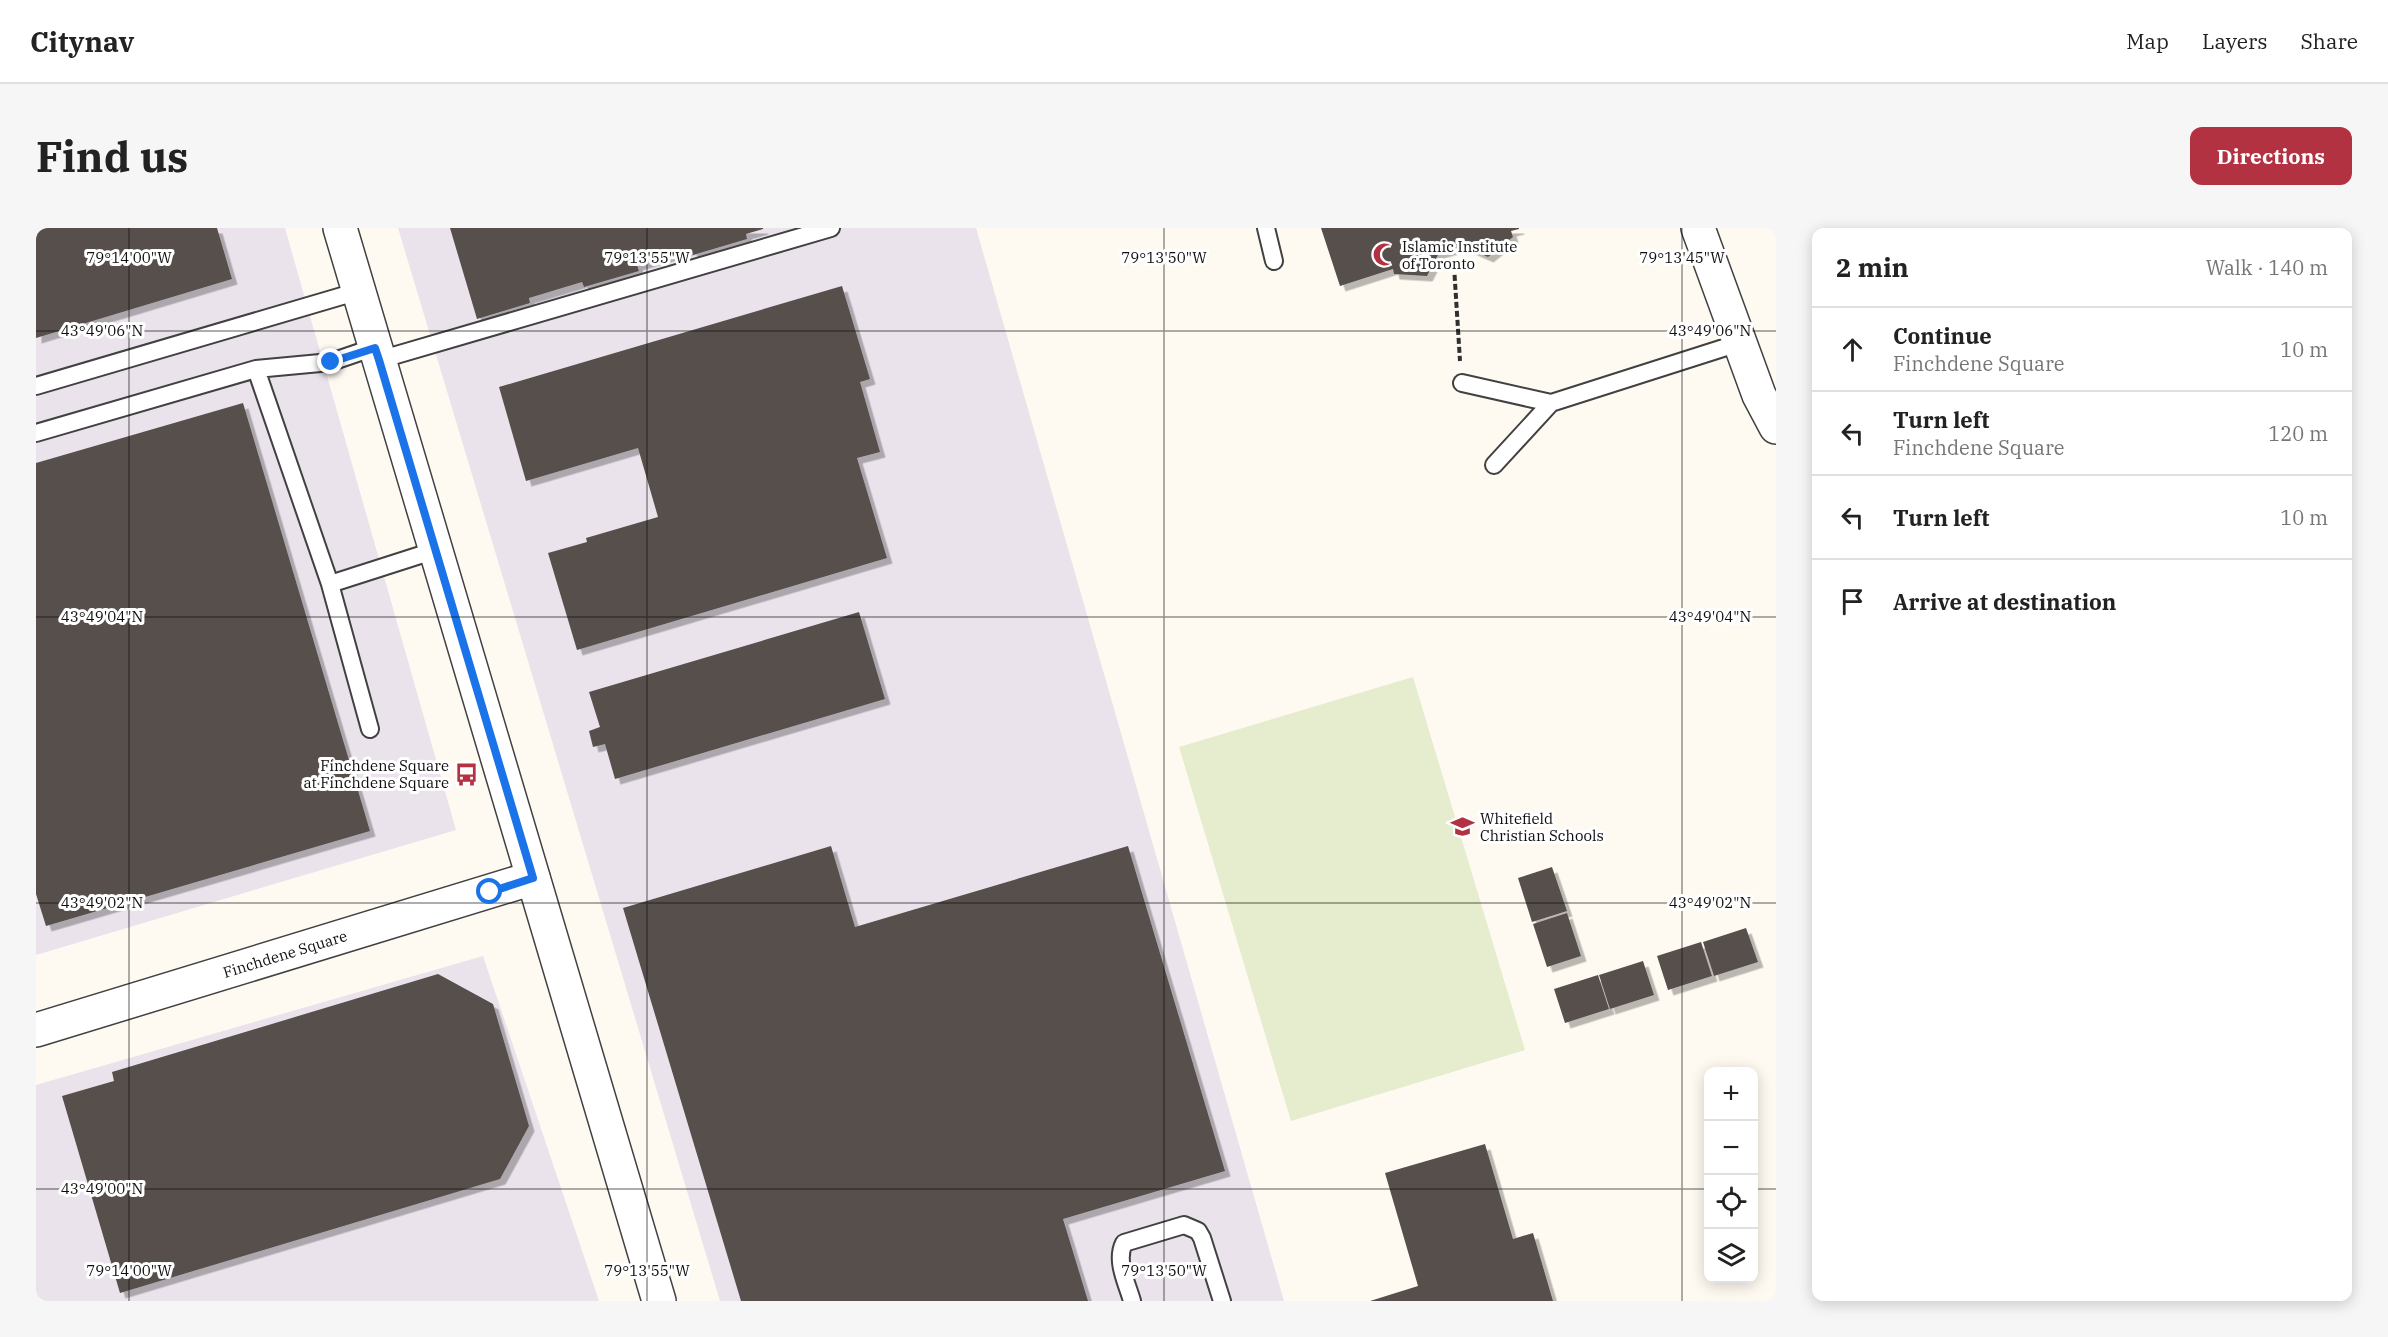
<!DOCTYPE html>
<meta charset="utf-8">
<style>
:root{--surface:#fff;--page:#f6f6f6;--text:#222;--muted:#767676;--line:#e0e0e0;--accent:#b23241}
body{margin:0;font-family:"IBM Plex Serif",serif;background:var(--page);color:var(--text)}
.controls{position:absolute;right:18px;bottom:18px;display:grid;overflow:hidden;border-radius:12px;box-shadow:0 3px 15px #0003}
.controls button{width:54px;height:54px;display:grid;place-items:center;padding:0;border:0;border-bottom:2px solid var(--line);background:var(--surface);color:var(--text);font:30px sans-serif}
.stop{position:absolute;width:18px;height:18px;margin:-14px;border:4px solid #1a73e8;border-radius:50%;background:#fff}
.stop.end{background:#1a73e8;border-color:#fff;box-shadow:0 2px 6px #0008}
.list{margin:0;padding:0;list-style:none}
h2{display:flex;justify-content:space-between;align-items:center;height:78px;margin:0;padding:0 24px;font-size:26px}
h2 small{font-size:20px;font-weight:400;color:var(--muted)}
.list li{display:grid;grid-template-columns:39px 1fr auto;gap:18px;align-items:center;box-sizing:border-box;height:84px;padding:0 24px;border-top:2px solid var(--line)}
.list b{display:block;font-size:22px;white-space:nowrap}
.list p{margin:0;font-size:20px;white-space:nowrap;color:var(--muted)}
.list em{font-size:20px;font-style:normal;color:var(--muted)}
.icon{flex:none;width:33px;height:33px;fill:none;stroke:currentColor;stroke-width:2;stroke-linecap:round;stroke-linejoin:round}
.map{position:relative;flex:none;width:1740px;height:1073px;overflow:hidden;border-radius:12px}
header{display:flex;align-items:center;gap:36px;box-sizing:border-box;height:84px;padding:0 30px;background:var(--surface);border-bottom:2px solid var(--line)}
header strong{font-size:28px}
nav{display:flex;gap:33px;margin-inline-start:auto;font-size:21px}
.intro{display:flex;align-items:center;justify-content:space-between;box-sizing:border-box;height:144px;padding:0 36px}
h1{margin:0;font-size:42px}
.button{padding:15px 27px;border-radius:12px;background:var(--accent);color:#fff;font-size:21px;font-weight:700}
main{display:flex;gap:36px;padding:0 36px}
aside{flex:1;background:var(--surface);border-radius:12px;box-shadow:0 3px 15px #0003}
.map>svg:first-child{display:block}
.industrial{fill:#eae3ec}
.pitch{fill:#e5edce}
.building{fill:#564f4b;filter:url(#shadow)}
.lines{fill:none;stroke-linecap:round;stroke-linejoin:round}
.service-casing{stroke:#414141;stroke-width:20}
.minor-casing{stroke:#414141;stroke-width:36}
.tertiary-casing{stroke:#414141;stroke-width:36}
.path{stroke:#303030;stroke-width:4;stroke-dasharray:6 3;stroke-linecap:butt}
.service{stroke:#fff;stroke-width:16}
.minor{stroke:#fff;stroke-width:33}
.tertiary{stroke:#fff;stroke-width:33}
.route{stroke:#1a73e8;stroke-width:8}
.ticks{fill:none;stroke:#0e0e0e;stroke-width:1.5;stroke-opacity:0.45}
.labels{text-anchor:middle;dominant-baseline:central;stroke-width:6;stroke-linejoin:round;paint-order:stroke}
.poi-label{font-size:15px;fill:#0e0e0e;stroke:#fff;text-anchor:start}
.street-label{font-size:15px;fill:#0e0e0e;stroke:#fff}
.ticks-label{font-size:15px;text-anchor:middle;fill:#0e0e0e;stroke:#fff;stroke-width:6;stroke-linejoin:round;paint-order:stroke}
</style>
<header>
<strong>Citynav</strong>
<nav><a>Map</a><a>Layers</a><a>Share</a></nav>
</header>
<div class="intro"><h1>Find us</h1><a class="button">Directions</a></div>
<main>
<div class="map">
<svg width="1740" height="1073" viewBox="0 0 1740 1073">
<defs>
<filter id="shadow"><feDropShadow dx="5.5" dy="5.5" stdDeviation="0" flood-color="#0004"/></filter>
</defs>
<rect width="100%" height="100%" fill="#fefaf1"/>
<!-- industrial -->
<path class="industrial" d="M0,0H249L420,602L0,727Z
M362,0H940L1248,1073H684Z
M447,728L563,1073H0V857Z"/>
<!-- pitch -->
<path class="pitch" d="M1377,449L1489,822L1255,893L1143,519Z"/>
<!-- building -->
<path class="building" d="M0,0H181L196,51L0,110Z
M414,0H727V1L710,6L711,11L657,27L655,21L601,37L603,43L548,59L546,54L493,70L494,75L441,91Z
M1285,0H1483V1L1475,3L1477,9L1452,29L1427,18L1403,25L1391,48L1358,46L1357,41L1304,58Z
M806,58L834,151L824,154L844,224L821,230L851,330L541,422L512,325L551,314L550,310L622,289L602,220L490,253L463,159Z
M207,175L334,603L10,698L0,666V235Z
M823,384L849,471L579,551L569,516L557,519L553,503L564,499L553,464Z
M795,618L819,699L1092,618L1189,943L1027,991L1052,1073H705L587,680Z
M1516,639L1531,683L1496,694L1482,650Z
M1531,685L1545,728L1511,739L1497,696Z
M1710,700L1722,734L1678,748L1667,714Z
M1665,714L1676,748L1632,762L1621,728Z
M1607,733L1618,767L1574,781L1563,747Z
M402,746L457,776L493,898L464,951L84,1065L26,868L78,853L76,844Z
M1562,747L1573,781L1529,795L1518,761Z
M1449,916L1477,1011L1497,1005L1517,1073H1334L1382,1058L1349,945Z"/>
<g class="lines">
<defs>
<path id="service" d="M1230,0L1238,33
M343,132L795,0
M220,141L294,356
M1426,155L1515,175
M0,158L323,63
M0,205L220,141L295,134L339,119
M1458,237L1515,175L1703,115
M334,501L294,356L400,322
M1096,1073C1091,1055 1079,1033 1088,1015L1148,997L1162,1003L1166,1010L1186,1073"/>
<path id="minor" d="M0,802L497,650"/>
<path id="tertiary" d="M304,0L623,1073
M1662,0L1723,167L1740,199"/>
</defs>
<!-- service casing -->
<use href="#service" class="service-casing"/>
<!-- minor casing -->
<use href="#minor" class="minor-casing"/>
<!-- tertiary casing -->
<use href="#tertiary" class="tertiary-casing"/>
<!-- path -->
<path class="path" d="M1418,38L1424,133"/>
<!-- service -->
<use href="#service" class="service"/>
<!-- minor -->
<use href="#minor" class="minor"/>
<!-- tertiary -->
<use href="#tertiary" class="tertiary"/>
</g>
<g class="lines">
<!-- route -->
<path class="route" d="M295,134L339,120L343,132L497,650L454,664"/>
</g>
<!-- ticks -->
<path class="ticks" d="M93,0V1073M611,0V1073M1128,0V1073M1646,0V1073M0,103H1740M0,389H1740M0,675H1740M0,961H1672M1718,961H1740"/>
<!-- icons -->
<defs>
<symbol id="mosque-bare" viewBox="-9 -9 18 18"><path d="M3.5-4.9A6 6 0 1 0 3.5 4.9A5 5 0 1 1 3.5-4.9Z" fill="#b23241" stroke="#fff" stroke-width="2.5" paint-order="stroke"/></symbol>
<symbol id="bus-bare" viewBox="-9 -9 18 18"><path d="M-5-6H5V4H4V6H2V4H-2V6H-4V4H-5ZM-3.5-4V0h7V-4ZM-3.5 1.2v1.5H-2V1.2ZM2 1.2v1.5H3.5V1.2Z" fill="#b23241" stroke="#fff" stroke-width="2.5" paint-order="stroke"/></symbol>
<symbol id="school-bare" viewBox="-9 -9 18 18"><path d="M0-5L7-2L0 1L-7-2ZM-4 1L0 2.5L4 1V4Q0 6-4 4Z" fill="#b23241" stroke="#fff" stroke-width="2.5" paint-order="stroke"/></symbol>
</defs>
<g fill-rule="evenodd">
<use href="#mosque-bare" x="1332" y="10" width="33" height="33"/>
<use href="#bus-bare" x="414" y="530" width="33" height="33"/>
<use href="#school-bare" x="1410" y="582" width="33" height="33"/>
</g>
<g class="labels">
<!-- poi labels -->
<g class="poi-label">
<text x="1366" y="18">Islamic Institute<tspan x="1366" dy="17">of Toronto</tspan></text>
<text x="413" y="537" text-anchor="end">Finchdene Square<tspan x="413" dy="17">at Finchdene Square</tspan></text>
<text x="1444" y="590">Whitefield<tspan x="1444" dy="17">Christian Schools</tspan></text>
</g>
<!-- street labels -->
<g class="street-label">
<text transform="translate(249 726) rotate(-17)">Finchdene Square</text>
</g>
</g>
<g class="ticks-label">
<text x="93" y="35">79°14'00"W</text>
<text x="611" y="35">79°13'55"W</text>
<text x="1128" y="35">79°13'50"W</text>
<text x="1646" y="35">79°13'45"W</text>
<text x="66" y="108">43°49'06"N</text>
<text x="1674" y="108">43°49'06"N</text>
<text x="66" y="394">43°49'04"N</text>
<text x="1674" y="394">43°49'04"N</text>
<text x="66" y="680">43°49'02"N</text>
<text x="1674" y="680">43°49'02"N</text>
<text x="66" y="966">43°49'00"N</text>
<text x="93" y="1048">79°14'00"W</text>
<text x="611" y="1048">79°13'55"W</text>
<text x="1128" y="1048">79°13'50"W</text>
</g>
</svg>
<div class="controls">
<button>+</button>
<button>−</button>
<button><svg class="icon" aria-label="locate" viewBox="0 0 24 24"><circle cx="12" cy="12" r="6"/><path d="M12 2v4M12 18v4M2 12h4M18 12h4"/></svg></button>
<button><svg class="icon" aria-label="layers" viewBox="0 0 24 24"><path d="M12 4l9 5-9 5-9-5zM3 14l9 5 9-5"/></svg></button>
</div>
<div class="stop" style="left:454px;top:664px"></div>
<div class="stop end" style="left:295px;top:134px"></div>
</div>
<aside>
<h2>2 min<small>Walk · 140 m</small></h2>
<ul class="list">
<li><svg class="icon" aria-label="ahead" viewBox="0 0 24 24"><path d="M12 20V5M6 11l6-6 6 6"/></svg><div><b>Continue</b><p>Finchdene Square</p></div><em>10 m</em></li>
<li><svg class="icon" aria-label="left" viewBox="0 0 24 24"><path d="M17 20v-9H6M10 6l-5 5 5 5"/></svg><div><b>Turn left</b><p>Finchdene Square</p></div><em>120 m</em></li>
<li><svg class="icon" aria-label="left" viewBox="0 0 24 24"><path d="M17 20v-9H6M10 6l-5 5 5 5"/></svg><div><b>Turn left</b></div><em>10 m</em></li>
<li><svg class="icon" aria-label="arrive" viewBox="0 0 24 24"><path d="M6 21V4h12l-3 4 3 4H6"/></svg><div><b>Arrive at destination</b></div></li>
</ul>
</aside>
</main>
